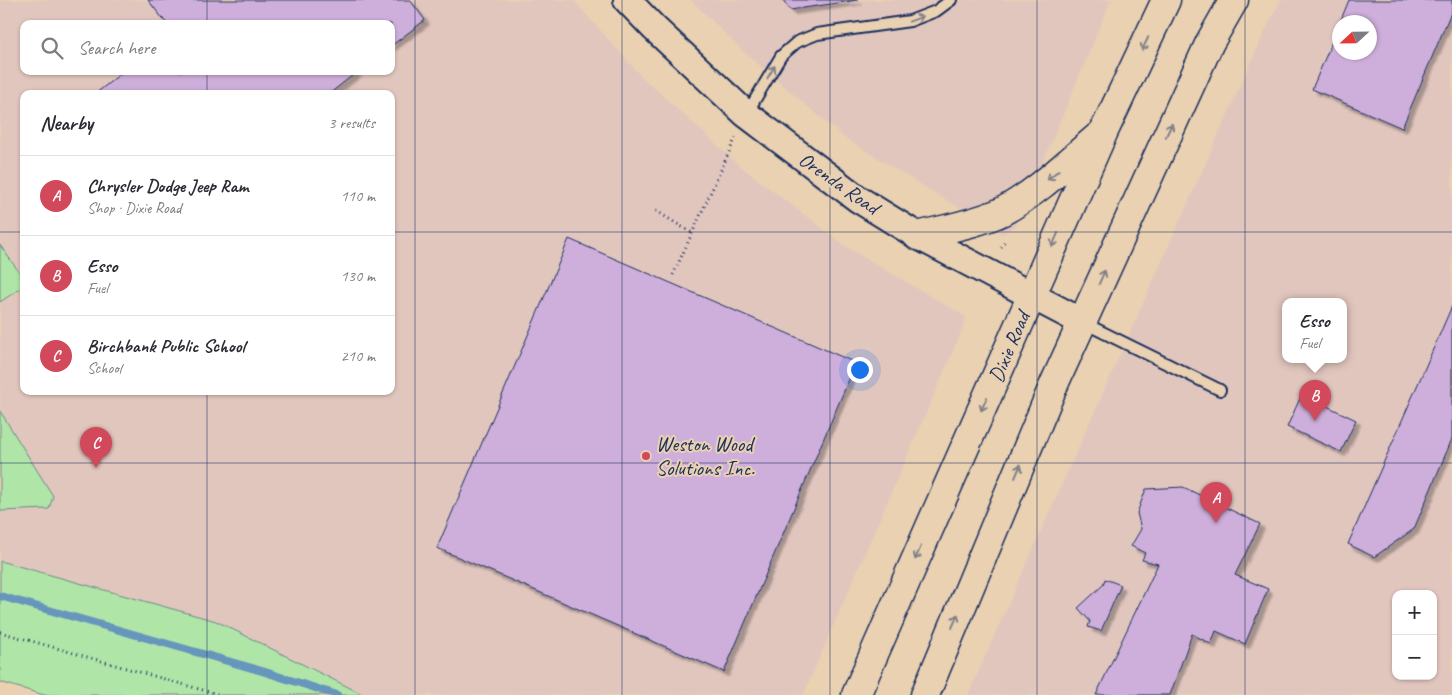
<!DOCTYPE html>
<meta charset="utf-8">
<style>
:root{--surface:#fff;--page:#f7f7f7;--text:#2b2b33;--muted:#7c7c81;--line:#e1e1e2;--accent:#d1495b}
body{margin:0;font-family:Caveat,sans-serif;background:var(--page);color:var(--text)}
.controls{position:absolute;right:15px;bottom:15px;display:grid;overflow:hidden;border-radius:10px;box-shadow:0 1px 4px #0004}
.controls button{width:45px;height:45px;display:grid;place-items:center;padding:0;border:0;border-bottom:1px solid var(--line);background:var(--surface);color:var(--text);font:25px sans-serif}
.compass{position:absolute;left:1332px;top:15px;width:45px;height:45px;border-radius:50%;background:var(--surface);box-shadow:0 1px 4px #0004;rotate:248deg}
.you{position:absolute;left:859px;top:369px;width:18px;height:18px;margin:-12px;border:4px solid #fff;border-radius:50%;background:#1a73e8;box-shadow:0 0 0 8px #1a73e833}
.badge{display:grid;place-items:center;width:32px;height:32px;border-radius:50%;background:var(--accent);color:#fff;font-size:16px;font-weight:700}
.pin{position:absolute;translate:-50% -41px;filter:drop-shadow(0 1px 2px #0008)}
.pin::after{content:'';position:absolute;top:26px;width:18px;height:15px;background:inherit;clip-path:polygon(0 0,100% 0,50% 100%)}
.popup{position:absolute;left:1282px;top:298px;width:65px;height:65px;box-sizing:border-box;display:grid;place-content:center;border-radius:10px;background:var(--surface);filter:drop-shadow(0 1px 4px #0005);font-size:16px;white-space:nowrap;color:var(--muted)}
.popup b{font-size:19px;color:var(--text)}
.popup::after{content:'';position:absolute;left:50%;top:100%;margin-left:-10px;border:10px solid transparent;border-top-color:var(--surface)}
.list{margin:0;padding:0;list-style:none}
h2{display:flex;justify-content:space-between;align-items:center;height:65px;margin:0;padding:0 20px;font-size:21px}
h2 small{font-size:16px;font-weight:400;color:var(--muted)}
.list li{display:grid;grid-template-columns:32px 1fr auto;gap:15px;align-items:center;box-sizing:border-box;height:80px;padding:0 20px;border-top:1px solid var(--line)}
.list b{display:block;font-size:19px;white-space:nowrap}
.list p{margin:0;font-size:16px;white-space:nowrap;color:var(--muted)}
.list em{font-size:16px;font-style:normal;color:var(--muted)}
.icon{flex:none;width:28px;height:28px;fill:none;stroke:currentColor;stroke-width:2;stroke-linecap:round;stroke-linejoin:round}
.map{position:relative;flex:none;width:1452px;height:695px;overflow:hidden}
.search{position:absolute;background:var(--surface);box-shadow:0 1px 4px #0004;left:20px;top:20px;width:375px;height:55px;display:flex;align-items:center;gap:12px;box-sizing:border-box;padding:0 18px;border-radius:10px;color:var(--muted);font-size:19px}
.panel{position:absolute;background:var(--surface);box-shadow:0 1px 4px #0004;left:20px;top:90px;width:375px;height:305px;border-radius:10px}
.map>svg:first-child{display:block}
.built{fill:#e1c6be;fill-rule:evenodd}
.green{fill:#b0e5a8;stroke:#668a83}
.lines{fill:none;stroke-linecap:round;stroke-linejoin:round}
.stream{stroke:#6696bc;stroke-width:8}
.building{fill:#ceaeda;stroke:#1b2f5e;filter:url(#shadow)}
.service-casing{stroke:#1b2f5e;stroke-width:14}
.tertiary-casing{stroke:#1b2f5e;stroke-width:30}
.secondary-casing{stroke:#1b2f5e;stroke-width:31}
.path{stroke:#1b2f5e;stroke-width:3;stroke-dasharray:1 4;stroke-linecap:butt}
.service{stroke:#e9d1b2;stroke-width:10}
.tertiary{stroke:#e9d1b2;stroke-width:26}
.secondary{stroke:#e9d1b2;stroke-width:28}
.oneway{stroke:#828088}
.grid{fill:none;stroke:#1b2f5e;stroke-width:1;stroke-opacity:0.55}
.poi-dot{fill:#d1495b;stroke:#e9d1b2;stroke-width:2}
.labels{text-anchor:middle;dominant-baseline:central;stroke-width:4;stroke-linejoin:round;paint-order:stroke}
.street-label{font-size:21px;fill:#1b2f5e;stroke:#e9d1b2}
.poi-label{font-size:21px;fill:#1b2f5e;stroke:#e9d1b2;text-anchor:start}
</style>
<div class="map">
<svg width="1452" height="695" viewBox="0 0 1452 695">
<defs>
<filter id="shadow"><feDropShadow dx="4.5" dy="4.5" stdDeviation="1" flood-color="#0004"/></filter>
</defs>
<rect width="100%" height="100%" fill="#e9d1b2"/>
<filter id="ink" filterUnits="userSpaceOnUse"><feTurbulence type="fractalNoise" baseFrequency=".02" numOctaves="2"/><feDisplacementMap in="SourceGraphic" scale="10" xChannelSelector="R" yChannelSelector="G"/><feConvolveMatrix kernelMatrix="1 2 1 2 8 2 1 2 1" color-interpolation-filters="sRGB"/></filter>
<g filter="url(#ink)">
<!-- built -->
<path class="built" d="M0,0H573L643,78L740,166L848,248L966,317L960,335L803,695H364L216,621L0,561ZM24,24H391V71H24ZM24,94H391V391H24Z
M691,0H1111L1016,226L1002,234L845,138L744,52Z
M1281,0H1452V695H968L1264,33ZM1340,22H1370V52H1340ZM1286,302H1344V360H1286ZM1396,594H1433V676H1396Z"/>
<!-- green -->
<path class="green" d="M0,245L24,279V286L0,302Z
M0,411L53,496L49,509L0,511Z
M0,561L216,621L364,695H44L0,682Z"/>
<g class="lines">
<!-- stream -->
<path class="stream" d="M0,596L262,671L337,695"/>
</g>
<!-- building -->
<path class="building" d="M148,0H410L425,20L391,46V24H167Z
M783,0H858L790,10Z
M1349,0H1452V10L1402,128L1312,89L1340,23V52H1370V22H1340Z
M124,71H358L329,94H95Z
M569,239L856,363L724,672L437,548Z
M1452,306V439L1414,529L1374,557L1348,544Z
M1302,394L1356,420L1341,452L1287,427Z
M1183,487L1260,524L1235,575L1268,589L1245,644L1216,631L1211,644L1192,634L1170,695H1096L1158,564L1142,560L1145,553L1131,546L1141,529L1137,513L1146,489Z
M1105,579L1121,585L1101,631L1088,627L1090,621L1078,608L1103,585Z"/>
<g class="lines">
<defs>
<path id="service" d="M747,113L781,56L797,42L817,34L910,21L936,11L951,0
M1084,323L1220,390"/>
<path id="tertiary" d="M627,0L654,28L746,114L858,199L918,236L1082,322"/>
<path id="secondary" d="M918,236C944,229 979,223 1003,211C1038,192 1068,162 1099,136
M856,695L1104,131L1166,0
M925,695L1055,382L1210,42L1234,0"/>
</defs>
<!-- service casing -->
<use href="#service" class="service-casing"/>
<!-- tertiary casing -->
<use href="#tertiary" class="tertiary-casing"/>
<!-- secondary casing -->
<use href="#secondary" class="secondary-casing"/>
<!-- path -->
<path class="path" d="M656,211L692,233
M1001,247L1005,240
M673,275L736,137
M0,632L220,695"/>
<!-- service -->
<use href="#service" class="service"/>
<!-- tertiary -->
<use href="#tertiary" class="tertiary"/>
<!-- secondary -->
<use href="#secondary" class="secondary"/>
</g>
<!-- one-way arrows -->
<defs><path id="oneway-shaft" d="M-6 0H5M1.5-3L5.5 0L1.5 3" fill="none" stroke-width="1.6" stroke-linecap="round" stroke-linejoin="round" transform="scale(1.25)"/></defs>
<g class="oneway">
<use href="#oneway-shaft" transform="translate(916 19) rotate(-20)"/>
<use href="#oneway-shaft" transform="translate(1145 44) rotate(116)"/>
<use href="#oneway-shaft" transform="translate(771 72) rotate(-59)"/>
<use href="#oneway-shaft" transform="translate(1169 130) rotate(-65)"/>
<use href="#oneway-shaft" transform="translate(1053 175) rotate(139)"/>
<use href="#oneway-shaft" transform="translate(1055 240) rotate(114)"/>
<use href="#oneway-shaft" transform="translate(1102 277) rotate(-66)"/>
<use href="#oneway-shaft" transform="translate(984 404) rotate(114)"/>
<use href="#oneway-shaft" transform="translate(1018 471) rotate(-67)"/>
<use href="#oneway-shaft" transform="translate(918 553) rotate(114)"/>
<use href="#oneway-shaft" transform="translate(955 621) rotate(-67)"/>
</g>
</g>
<!-- grid -->
<path class="grid" d="M207,0V24M415,0V695M622,0V695M830,0V695M1037,0V695M1245,0V695M207,71V94M0,232H24M391,232H1452M207,391V695M0,463H1452"/>
<!-- markers -->
<circle class="poi-dot" cx="646" cy="456" r="5"/>
<g class="labels">
<!-- street labels -->
<g class="street-label">
<text transform="translate(839 183) rotate(35)">Orenda Road</text>
<text transform="translate(1009 347) rotate(-67)">Dixie Road</text>
</g>
<!-- poi labels -->
<g class="poi-label">
<text x="656" y="444">Weston Wood<tspan x="656" dy="24">Solutions Inc.</tspan></text>
</g>
</g>
</svg>
<div class="controls">
<button>+</button>
<button>−</button>
</div>
<svg class="compass" viewBox="-18 -18 36 36"><path d="M0-13l5 13h-10z" fill="#e53935"/><path d="M0 13l5-13h-10z" fill="#7c7c81"/></svg>
<div class="you"></div>
<div class="pin badge" style="left:1216px;top:523px">A</div>
<div class="pin badge" style="left:1315px;top:421px">B</div>
<div class="popup"><b>Esso</b>Fuel</div>
<div class="pin badge" style="left:96px;top:468px">C</div>
<div class="search"><svg class="icon" aria-label="search" viewBox="0 0 24 24"><circle cx="10" cy="10" r="6"/><path d="M15 15l6 6"/></svg>Search here</div>
<section class="panel">
<h2>Nearby<small>3 results</small></h2>
<ul class="list">
<li><span class="badge">A</span><div><b>Chrysler Dodge Jeep Ram</b><p>Shop · Dixie Road</p></div><em>110 m</em></li>
<li><span class="badge">B</span><div><b>Esso</b><p>Fuel</p></div><em>130 m</em></li>
<li><span class="badge">C</span><div><b>Birchbank Public School</b><p>School</p></div><em>210 m</em></li>
</ul>
</section>
</div>
